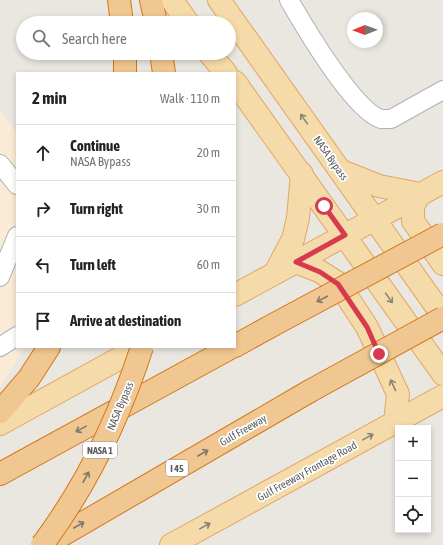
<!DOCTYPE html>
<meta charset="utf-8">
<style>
:root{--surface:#fff;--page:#f2f2f2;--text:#222;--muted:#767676;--line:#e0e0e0}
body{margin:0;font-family:"Asap Condensed",sans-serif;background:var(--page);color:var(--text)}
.controls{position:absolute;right:12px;bottom:12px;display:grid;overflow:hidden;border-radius:0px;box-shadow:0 2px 6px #0003}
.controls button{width:36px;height:36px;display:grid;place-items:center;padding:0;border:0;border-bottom:1px solid var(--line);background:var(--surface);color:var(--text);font:20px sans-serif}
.compass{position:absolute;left:347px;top:12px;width:36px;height:36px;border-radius:50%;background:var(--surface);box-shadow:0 2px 6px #0003;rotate:269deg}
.stop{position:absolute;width:12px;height:12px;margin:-9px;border:3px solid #d53b4c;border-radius:50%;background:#fff}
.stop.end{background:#d53b4c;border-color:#fff;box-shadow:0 1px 4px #0008}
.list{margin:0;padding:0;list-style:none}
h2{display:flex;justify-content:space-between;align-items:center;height:52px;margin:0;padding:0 16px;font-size:17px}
h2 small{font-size:13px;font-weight:400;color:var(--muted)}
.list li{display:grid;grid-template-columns:26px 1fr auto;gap:12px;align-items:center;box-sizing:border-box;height:56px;padding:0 16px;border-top:1px solid var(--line)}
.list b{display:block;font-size:15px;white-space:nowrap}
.list p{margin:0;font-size:13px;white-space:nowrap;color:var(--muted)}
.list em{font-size:13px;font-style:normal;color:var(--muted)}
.icon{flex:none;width:22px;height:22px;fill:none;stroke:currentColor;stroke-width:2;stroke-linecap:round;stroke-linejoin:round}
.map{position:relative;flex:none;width:443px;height:545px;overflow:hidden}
.search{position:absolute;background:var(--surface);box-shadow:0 2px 6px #0003;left:16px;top:16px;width:220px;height:44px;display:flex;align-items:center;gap:10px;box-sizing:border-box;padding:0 14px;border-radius:22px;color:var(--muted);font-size:15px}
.panel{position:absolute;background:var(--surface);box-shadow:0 2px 6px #0003;left:16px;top:72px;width:220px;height:276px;border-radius:0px}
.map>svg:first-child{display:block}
.commercial{fill:#f9ebd6}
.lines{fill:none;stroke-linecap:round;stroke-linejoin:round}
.minor-casing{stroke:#aeb2b5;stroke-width:20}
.major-casing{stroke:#e1a663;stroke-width:24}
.highway-casing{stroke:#d37618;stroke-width:24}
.minor{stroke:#fff;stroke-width:18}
.major{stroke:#f6dbaa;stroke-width:22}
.highway{stroke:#f1c791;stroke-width:22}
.highway-bridge-casing{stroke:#d37618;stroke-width:24;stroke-linecap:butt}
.highway-bridge{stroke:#f1c791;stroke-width:22}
.oneway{stroke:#888376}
.oneway2{stroke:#7f786c}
.route{stroke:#d53b4c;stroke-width:5}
.labels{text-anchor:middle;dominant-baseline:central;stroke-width:3.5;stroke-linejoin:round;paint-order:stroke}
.shield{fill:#fff;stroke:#8b8e90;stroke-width:1}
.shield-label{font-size:10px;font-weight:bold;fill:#595d60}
.street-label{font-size:11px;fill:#595d60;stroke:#fff}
</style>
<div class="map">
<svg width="443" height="545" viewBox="0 0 443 545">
<rect width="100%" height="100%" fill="#eae6e0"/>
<!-- commercial -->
<path class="commercial" d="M0,111L17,133V347H25L0,388Z"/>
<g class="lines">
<defs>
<path id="minor" d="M289,0C304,26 354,111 381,119C384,119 388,119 391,119L443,90
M0,164L17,185
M0,277L17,236
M0,347L17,336"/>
<path id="major" d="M172,0L188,23
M219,0L443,316
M209,53L226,73
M235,82L443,374
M341,171L379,186L420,194
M420,194L413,206V221L443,264
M296,262L319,271L338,283L367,327L398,394L395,423
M275,273L293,239L298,218L302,174
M235,295L443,182
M0,424L140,347
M171,545L443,396"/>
<path id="highway" d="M119,0L122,23
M151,0L156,23
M125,53V73
M161,53L164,73
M235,346L273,325
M0,412L29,378L49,347
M0,474L232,347
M45,545L310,391"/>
</defs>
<!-- minor casing -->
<use href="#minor" class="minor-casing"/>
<!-- major casing -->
<use href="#major" class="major-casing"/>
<!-- highway casing -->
<use href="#highway" class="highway-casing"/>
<!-- minor -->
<use href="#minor" class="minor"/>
<!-- major -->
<use href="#major" class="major"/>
<!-- highway -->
<use href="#highway" class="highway"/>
<defs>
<path id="highway-bridge" d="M273,325L443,234
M310,391L443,318
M42,545C87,485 119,418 142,347"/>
</defs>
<!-- highway-bridge casing -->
<use href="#highway-bridge" class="highway-bridge-casing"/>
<!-- highway-bridge -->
<use href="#highway-bridge" class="highway-bridge"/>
</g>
<!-- one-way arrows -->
<defs><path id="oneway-shaft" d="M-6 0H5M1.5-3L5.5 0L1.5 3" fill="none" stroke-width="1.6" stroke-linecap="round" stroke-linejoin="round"/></defs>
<g class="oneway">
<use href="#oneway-shaft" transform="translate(304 119) rotate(-125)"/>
<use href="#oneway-shaft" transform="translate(389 298) rotate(55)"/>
<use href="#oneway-shaft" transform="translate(393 385) rotate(-115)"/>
<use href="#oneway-shaft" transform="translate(368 437) rotate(-29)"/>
<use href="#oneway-shaft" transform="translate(205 526) rotate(-29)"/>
</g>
<g class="oneway2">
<use href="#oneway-shaft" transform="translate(322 299) rotate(152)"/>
<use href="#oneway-shaft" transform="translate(81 429) rotate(151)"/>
<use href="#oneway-shaft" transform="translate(203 453) rotate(-30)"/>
<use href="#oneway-shaft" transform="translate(86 477) rotate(-61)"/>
<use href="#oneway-shaft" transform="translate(79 525) rotate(-30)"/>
</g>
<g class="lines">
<!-- route -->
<path class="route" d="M324,206L345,235L296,262L320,272L338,284L367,327L379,354"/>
</g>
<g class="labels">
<!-- shield labels -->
<g class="shield">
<rect x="83" y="442" width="34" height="16" rx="3"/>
<rect x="166" y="460" width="22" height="16" rx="3"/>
</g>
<g class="shield-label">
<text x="100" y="450">NASA 1</text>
<text x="177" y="468">I 45</text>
</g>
<!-- street labels -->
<g class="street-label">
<text transform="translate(331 158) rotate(55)">NASA Bypass</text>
<text transform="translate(120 406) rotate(-67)">NASA Bypass</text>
<text transform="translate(243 430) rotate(-30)">Gulf Freeway</text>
<text transform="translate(307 471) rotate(-29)">Gulf Freeway Frontage Road</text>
</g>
</g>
</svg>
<div class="controls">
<button>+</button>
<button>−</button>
<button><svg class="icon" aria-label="locate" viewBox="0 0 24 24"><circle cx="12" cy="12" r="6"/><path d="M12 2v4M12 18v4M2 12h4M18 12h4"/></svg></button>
</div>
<svg class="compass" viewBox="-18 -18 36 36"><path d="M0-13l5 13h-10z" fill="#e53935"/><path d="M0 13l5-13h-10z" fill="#767676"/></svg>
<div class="stop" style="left:324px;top:206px"></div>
<div class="stop end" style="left:379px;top:354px"></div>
<div class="search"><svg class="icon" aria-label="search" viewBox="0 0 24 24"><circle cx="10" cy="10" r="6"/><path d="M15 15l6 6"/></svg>Search here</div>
<section class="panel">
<h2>2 min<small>Walk · 110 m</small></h2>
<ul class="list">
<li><svg class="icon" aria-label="ahead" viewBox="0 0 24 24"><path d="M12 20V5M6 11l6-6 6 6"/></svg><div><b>Continue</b><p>NASA Bypass</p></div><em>20 m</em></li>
<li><svg class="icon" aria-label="right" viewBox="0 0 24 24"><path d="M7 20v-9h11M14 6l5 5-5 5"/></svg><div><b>Turn right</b></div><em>30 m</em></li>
<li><svg class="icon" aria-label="left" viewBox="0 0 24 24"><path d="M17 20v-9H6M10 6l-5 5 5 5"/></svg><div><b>Turn left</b></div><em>60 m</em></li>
<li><svg class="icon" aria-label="arrive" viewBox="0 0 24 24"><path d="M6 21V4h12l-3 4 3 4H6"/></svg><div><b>Arrive at destination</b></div></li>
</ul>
</section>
</div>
